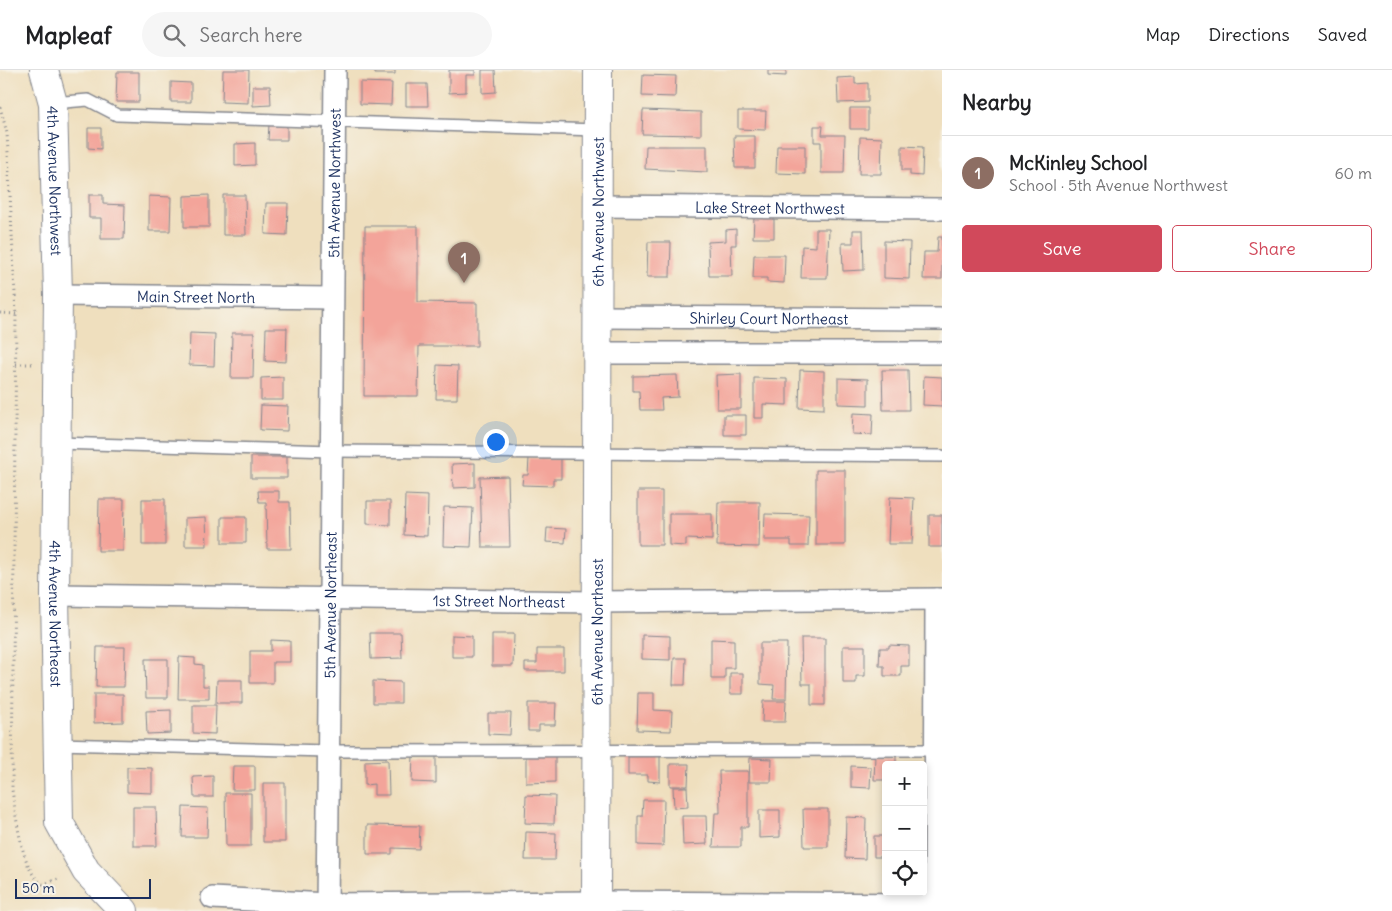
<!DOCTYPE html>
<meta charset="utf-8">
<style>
:root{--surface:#fff;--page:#f6f6f6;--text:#202124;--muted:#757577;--line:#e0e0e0;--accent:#d1495b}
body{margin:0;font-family:Delius,sans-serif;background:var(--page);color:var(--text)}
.controls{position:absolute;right:15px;bottom:15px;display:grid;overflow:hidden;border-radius:5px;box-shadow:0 2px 8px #0003}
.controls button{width:45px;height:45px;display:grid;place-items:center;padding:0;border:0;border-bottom:1px solid var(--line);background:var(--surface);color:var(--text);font:25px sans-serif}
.scale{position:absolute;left:15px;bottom:12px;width:136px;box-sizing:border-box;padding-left:5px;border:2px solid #1b2f5e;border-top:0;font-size:14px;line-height:18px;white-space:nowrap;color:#1b2f5e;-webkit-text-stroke:4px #f7f3e8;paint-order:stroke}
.you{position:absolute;left:495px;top:371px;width:18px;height:18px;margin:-12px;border:4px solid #fff;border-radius:50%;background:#1a73e8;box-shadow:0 0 0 8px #1a73e833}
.badge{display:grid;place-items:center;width:32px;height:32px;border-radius:50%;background:var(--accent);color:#fff;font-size:16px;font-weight:700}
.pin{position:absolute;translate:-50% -41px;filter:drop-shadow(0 1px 2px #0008)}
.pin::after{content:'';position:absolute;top:26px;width:18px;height:15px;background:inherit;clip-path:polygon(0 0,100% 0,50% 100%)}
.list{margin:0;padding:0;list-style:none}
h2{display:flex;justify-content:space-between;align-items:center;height:65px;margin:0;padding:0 20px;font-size:21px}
h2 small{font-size:16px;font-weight:400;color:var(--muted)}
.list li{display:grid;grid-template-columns:32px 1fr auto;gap:15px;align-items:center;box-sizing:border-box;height:75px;padding:0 20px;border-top:1px solid var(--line)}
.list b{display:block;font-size:19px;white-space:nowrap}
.list p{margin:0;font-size:16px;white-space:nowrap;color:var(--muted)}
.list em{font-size:16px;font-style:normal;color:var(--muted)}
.actions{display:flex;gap:10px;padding:15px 20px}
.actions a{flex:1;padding:11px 0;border:1px solid var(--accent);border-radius:5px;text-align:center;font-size:18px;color:var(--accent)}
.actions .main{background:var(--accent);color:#fff}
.icon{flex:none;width:28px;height:28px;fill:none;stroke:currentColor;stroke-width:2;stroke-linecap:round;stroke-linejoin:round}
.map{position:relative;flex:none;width:942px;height:841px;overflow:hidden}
header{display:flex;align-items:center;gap:30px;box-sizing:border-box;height:70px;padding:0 25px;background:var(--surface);border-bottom:1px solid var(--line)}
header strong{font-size:24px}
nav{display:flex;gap:28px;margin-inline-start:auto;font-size:18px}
.search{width:350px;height:45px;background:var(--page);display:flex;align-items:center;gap:12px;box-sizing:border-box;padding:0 18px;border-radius:28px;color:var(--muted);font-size:19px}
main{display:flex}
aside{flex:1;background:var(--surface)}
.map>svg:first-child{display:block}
.building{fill:#f3a49a}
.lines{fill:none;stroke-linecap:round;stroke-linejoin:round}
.lane-casing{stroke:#85878e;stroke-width:14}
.street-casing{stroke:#85878e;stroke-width:24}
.secondary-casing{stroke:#85878e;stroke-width:30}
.path{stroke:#85878e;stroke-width:3;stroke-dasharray:1 4;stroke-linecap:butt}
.lane{stroke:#fff;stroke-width:11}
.street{stroke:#fff;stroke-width:21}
.secondary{stroke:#fff;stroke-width:28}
.labels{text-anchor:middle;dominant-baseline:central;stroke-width:5;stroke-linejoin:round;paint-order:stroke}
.street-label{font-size:15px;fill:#1b2f5e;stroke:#f7f3e8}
</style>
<header>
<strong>Mapleaf</strong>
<div class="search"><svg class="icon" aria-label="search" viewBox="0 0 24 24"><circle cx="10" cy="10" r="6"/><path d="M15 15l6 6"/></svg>Search here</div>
<nav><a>Map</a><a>Directions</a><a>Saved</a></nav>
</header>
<main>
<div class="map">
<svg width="942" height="841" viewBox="0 0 942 841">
<rect width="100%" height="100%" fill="#f7f3e8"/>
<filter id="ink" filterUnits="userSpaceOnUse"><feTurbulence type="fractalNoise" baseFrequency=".02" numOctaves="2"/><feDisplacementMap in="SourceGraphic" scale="10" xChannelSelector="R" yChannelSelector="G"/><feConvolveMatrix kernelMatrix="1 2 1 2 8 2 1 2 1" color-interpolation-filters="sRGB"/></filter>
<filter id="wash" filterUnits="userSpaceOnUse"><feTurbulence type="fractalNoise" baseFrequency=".0096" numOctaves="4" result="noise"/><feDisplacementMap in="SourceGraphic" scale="20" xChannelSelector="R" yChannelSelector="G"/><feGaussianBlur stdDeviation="1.12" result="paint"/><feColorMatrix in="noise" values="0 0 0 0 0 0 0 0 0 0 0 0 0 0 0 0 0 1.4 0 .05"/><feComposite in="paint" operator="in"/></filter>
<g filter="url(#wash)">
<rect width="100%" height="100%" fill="#efdfbe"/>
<g id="blocks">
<!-- building -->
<path class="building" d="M223,0H249L248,33L222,32Z
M375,0H395V4H375Z
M449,0H475V5H466V22L449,23Z
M482,0H495L496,22L482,23Z
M768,0H786V6L768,5Z
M117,2H139V32H116Z
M643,5L676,6L675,27L642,26Z
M855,7V14L868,13V32L838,33L837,8Z
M171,12L191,13V32H171Z
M360,12L392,13L391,35L360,34Z
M406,14H427L428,36H406Z
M253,16H270L271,35L253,36Z
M850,38H868V59H850Z
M643,40L701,42V65L642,64Z
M738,41H766L765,60L738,59Z
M269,55H287V70H268Z
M814,56H823L822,65H845L844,103H821V72H814Z
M88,58H101V79L88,78Z
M734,66H755V98H735Z
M860,67L882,68L881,104H859Z
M255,73V95L235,96V74Z
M646,76H707V102L645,99Z
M777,76H805V104L776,103Z
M902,76L923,77L922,106L910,105V100H902Z
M89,125H103V134L125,135L124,169H101V148H89Z
M209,125V157H184V126Z
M223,125H245L246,165H223Z
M149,126L171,127L170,161H149Z
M266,133H288L287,165L265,164Z
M754,148H774V168H753Z
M365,156H418V232L477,233V276H419L418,326H364Z
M736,159V175H731L732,206H709L708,172L726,171V160Z
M816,159H829L827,208H801L802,176L816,177Z
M853,160H863L864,200L843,201L842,173H853Z
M938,167H942V209H923L924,182H937Z
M884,171L910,172L909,209L884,208Z
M648,172H671L670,207H647Z
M754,185H785L784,213L767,212V208H753Z
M266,258H287L286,292L265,291Z
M190,263L215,264L214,296L189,295Z
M232,263H254L253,308H231Z
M437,295L458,296L457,329H436Z
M800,300L824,301V339L799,338Z
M882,300H908L909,340H883Z
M741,304V339H717L716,305Z
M677,305L678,327L661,328L662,340H640L639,321H633V306Z
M924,306L942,307V336L923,335Z
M283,307V330H261V308Z
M754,308L787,309V335L763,334V348H754Z
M838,308L868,309V335L838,334Z
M261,335L288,336L287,361L260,360Z
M853,343L873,344L872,365L852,364Z
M724,345H746V365H724Z
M251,387H287V408H251Z
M529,388L561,389V409H553V416L522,415L523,405H528Z
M475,393V417L453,418L452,394Z
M816,400H845V475H816Z
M508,406L510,477H482L480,407Z
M258,421H279V432H290L291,479H267L266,432H259Z
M638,421H662V475H638Z
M405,425L428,426L427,466L404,465Z
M890,427L914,428L912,474H888Z
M99,429H124L123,481H98Z
M142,429H165V475H142Z
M367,431H390V455L367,454Z
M718,432H760L759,477L717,476Z
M444,437L473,438L471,477L443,476Z
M669,444H712V470L686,469V476L669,475Z
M765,444L809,445L808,476H791V470H764Z
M929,445H942V477H929Z
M206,447L207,476H185V448Z
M222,447H246V473H222Z
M547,458L566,459L565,473L546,472Z
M370,563H401L402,588L371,589Z
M492,564H514L513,596H492Z
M452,565L472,566V587H452Z
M642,565L670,566V590L642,589Z
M801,568H825V635H811V614H802Z
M711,569L734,570V598H725V609H711Z
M271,570L290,571V592H273V613H250V581H271Z
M760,573H787L786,629H773L774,615L760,614Z
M889,575L909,576V596H901V606H884V596H879L880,578H889Z
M843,576H865V606H856V613H843Z
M97,577H125L124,617H96Z
M537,579H564V601H525V593H537Z
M179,587L195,588V594L203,595V616H209V629H178Z
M674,588H686L685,615H673Z
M145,589H168V628H146Z
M730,603H743V624H730Z
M217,610H242V633H216Z
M373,611L401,612V633H373Z
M638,623H654V640L672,641L671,661L637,660Z
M94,624H123V652L94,653Z
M763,631H786L785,652H762Z
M528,633H556L555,655H539V661H528Z
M193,635H216L215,664L193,663Z
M171,640V663L147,664L146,641Z
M488,643H511L510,665L488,664Z
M628,682H660V712L648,711V705H628Z
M413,685L436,686V713L412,712Z
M555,685V712L526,713V686Z
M875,685L896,686V695H886V710H874Z
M750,688L772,689L771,712H749Z
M388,690L389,725H374V714L365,715V691Z
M670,694H689L688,716H670Z
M233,696H255V720H232Z
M851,696L871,697L870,718L851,717Z
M127,697L152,698V723L127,722Z
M719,701H748V757H741V777H713L715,743H720Z
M213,706V727H194L193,707Z
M263,713H285V772H263Z
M673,717H687L688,737L674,738Z
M225,723H251V776H226Z
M526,725L555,726L554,754L525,753Z
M643,730H664L663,776L638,775V746H642Z
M133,737H156L157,776H133Z
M183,737L208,738L207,767H182Z
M803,739H828V777H804Z
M759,740H780V767L759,768Z
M682,746H706L707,774L683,775Z
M846,747L866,748L865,789L845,788Z
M367,755L420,756L419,779L392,778V784H367Z
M526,762L556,763L555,790H525Z
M874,766H886V787H874Z"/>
</g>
</g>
<g filter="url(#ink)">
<use href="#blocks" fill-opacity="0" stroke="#85878e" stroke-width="1"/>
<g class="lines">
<defs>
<path id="lane" d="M53,33L88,30L117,45L597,60
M57,373L332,381L942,386
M57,674L328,681L935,680"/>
<g id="street">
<path id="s1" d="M596,136L942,139"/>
<path id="s2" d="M58,225L332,228"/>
<path id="s3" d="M597,247L942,249"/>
<path d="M597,283H942"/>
<path id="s4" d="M55,525L595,532L942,529"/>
<path d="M212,828L327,834L596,832L935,834"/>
<path id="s5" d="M327,841L335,0"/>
<path d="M935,841L936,529"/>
</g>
<g id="secondary">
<path id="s6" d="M44,0L53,33L58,225L55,525L59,752L86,801L124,841"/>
<path id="s7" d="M596,841L598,0"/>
</g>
</defs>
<!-- lane casing -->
<use href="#lane" class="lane-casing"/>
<!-- street casing -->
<use href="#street" class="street-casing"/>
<!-- secondary casing -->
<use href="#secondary" class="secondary-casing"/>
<!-- path -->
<path class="path" d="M0,37L7,63L16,244L12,720C16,743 21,803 43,814L58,809
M0,243L16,244
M16,294H36"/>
<!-- lane -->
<use href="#lane" class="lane"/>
<!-- street -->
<use href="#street" class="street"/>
<!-- secondary -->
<use href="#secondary" class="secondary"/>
</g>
</g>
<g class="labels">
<!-- street labels -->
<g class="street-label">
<text stroke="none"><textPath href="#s6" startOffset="112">4th Avenue Northwest</textPath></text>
<text stroke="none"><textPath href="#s5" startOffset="728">5th Avenue Northwest</textPath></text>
<text stroke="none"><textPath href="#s1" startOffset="174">Lake Street Northwest</textPath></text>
<text stroke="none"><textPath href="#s7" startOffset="699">6th Avenue Northwest</textPath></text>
<text stroke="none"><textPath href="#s2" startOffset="138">Main Street North</textPath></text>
<text stroke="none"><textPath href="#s3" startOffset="172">Shirley Court Northeast</textPath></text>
<text stroke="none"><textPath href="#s4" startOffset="444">1st Street Northeast</textPath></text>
<text stroke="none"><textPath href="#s5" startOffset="306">5th Avenue Northeast</textPath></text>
<text stroke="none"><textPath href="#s6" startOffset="545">4th Avenue Northeast</textPath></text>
<text stroke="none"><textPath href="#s7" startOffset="279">6th Avenue Northeast</textPath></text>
</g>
</g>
</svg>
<div class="controls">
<button>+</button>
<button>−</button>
<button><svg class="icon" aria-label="locate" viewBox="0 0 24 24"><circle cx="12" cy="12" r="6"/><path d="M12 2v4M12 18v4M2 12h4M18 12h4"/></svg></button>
</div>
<div class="scale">50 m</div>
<div class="you"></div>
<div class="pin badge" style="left:464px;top:213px;background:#8d6e63">1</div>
</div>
<aside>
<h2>Nearby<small></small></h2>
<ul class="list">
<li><span class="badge" style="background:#8d6e63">1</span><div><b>McKinley School</b><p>School · 5th Avenue Northwest</p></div><em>60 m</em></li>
</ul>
<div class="actions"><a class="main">Save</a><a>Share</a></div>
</aside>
</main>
